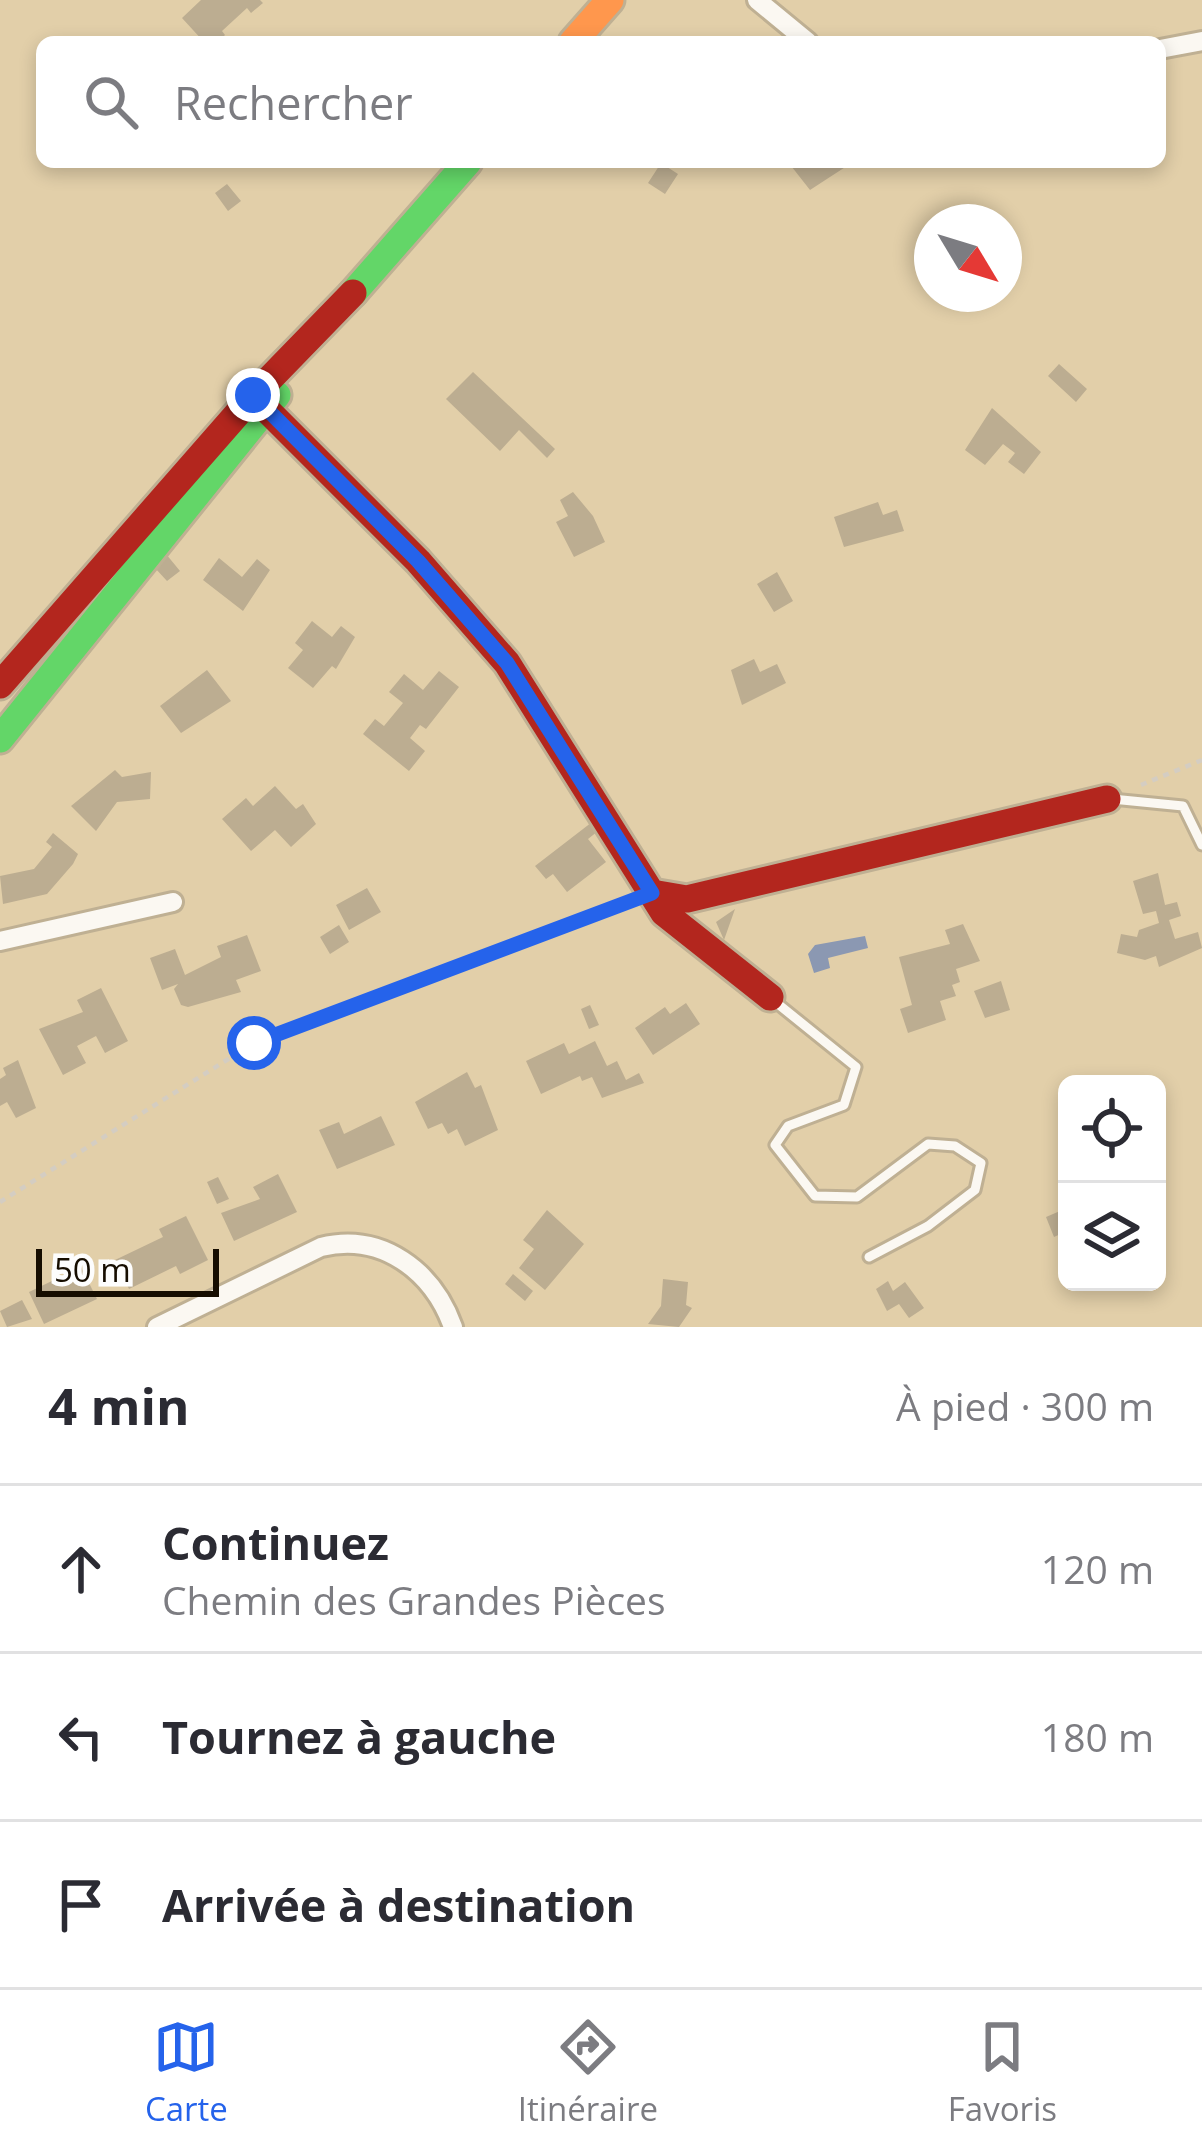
<!DOCTYPE html>
<html lang="fr">
<meta charset="utf-8">
<style>
:root{--surface:#fff;--page:#f2f2f3;--text:#2b2b33;--muted:#7c7c81;--line:#e1e1e2;--accent:#2563eb}
body{margin:0;font-family:"Open Sans",sans-serif;background:var(--page);color:var(--text)}
.controls{position:absolute;right:36px;bottom:36px;display:grid;overflow:hidden;border-radius:18px;box-shadow:0 6px 18px #0003}
.controls button{width:108px;height:108px;display:grid;place-items:center;padding:0;border:0;border-bottom:3px solid var(--line);background:var(--surface);color:var(--text);font:60px sans-serif}
.compass{position:absolute;left:914px;top:204px;width:108px;height:108px;border-radius:50%;background:var(--surface);box-shadow:0 6px 18px #0003;rotate:128deg}
.scale{position:absolute;left:36px;bottom:30px;width:183px;box-sizing:border-box;padding-left:12px;border:6px solid #160d00;border-top:0;font-size:33px;line-height:42px;white-space:nowrap;color:#160d00;-webkit-text-stroke:9px #fdfdfd;paint-order:stroke}
.stop{position:absolute;width:36px;height:36px;margin:-27px;border:9px solid #2563eb;border-radius:50%;background:#fff}
.stop.end{background:#2563eb;border-color:#fff;box-shadow:0 3px 12px #0008}
.list{margin:0;padding:0;list-style:none}
h2{display:flex;justify-content:space-between;align-items:center;height:156px;margin:0;padding:0 48px;font-size:51px}
h2 small{font-size:39px;font-weight:400;color:var(--muted)}
.list li{display:grid;grid-template-columns:78px 1fr auto;gap:36px;align-items:center;box-sizing:border-box;height:168px;padding:0 48px;border-top:3px solid var(--line)}
.list b{display:block;font-size:45px;white-space:nowrap}
.list p{margin:0;font-size:39px;white-space:nowrap;color:var(--muted)}
.list em{font-size:39px;font-style:normal;color:var(--muted)}
.icon{flex:none;width:66px;height:66px;fill:none;stroke:currentColor;stroke-width:2;stroke-linecap:round;stroke-linejoin:round}
.map{position:relative;flex:none;width:1202px;height:1327px;overflow:hidden}
.search{position:absolute;background:var(--surface);box-shadow:0 6px 18px #0003;left:36px;right:36px;top:36px;height:132px;display:flex;align-items:center;gap:30px;box-sizing:border-box;padding:0 42px;border-radius:18px;color:var(--muted);font-size:45px}
.sheet{height:660px;background:var(--surface)}
nav{display:flex;justify-content:space-around;align-items:center;box-sizing:border-box;height:168px;border-top:3px solid var(--line);background:var(--surface);font-size:33px;color:var(--muted)}
nav a{display:grid;justify-items:center;gap:6px}
nav .on{color:var(--accent)}
.map>svg:first-child{display:block}
.water{fill:#8b98b2}
.building{fill:#bcad91}
.lines{fill:none;stroke-linecap:round;stroke-linejoin:round}
.lane-casing{stroke:#bfb093;stroke-width:15}
.street-casing{stroke:#bfb093;stroke-width:24}
.fast-casing{stroke:#bfb093;stroke-width:33}
.slow-casing{stroke:#bfb093;stroke-width:33}
.jam-casing{stroke:#bfb093;stroke-width:33}
.path{stroke:#d4cdc2;stroke-width:4.5;stroke-dasharray:6 6;stroke-linecap:butt}
.lane{stroke:#fbf8f2;stroke-width:9}
.street{stroke:#fbf8f2;stroke-width:18}
.fast{stroke:#63d668;stroke-width:27}
.slow{stroke:#ff974d;stroke-width:27}
.jam{stroke:#b3261e;stroke-width:27}
.route{stroke:#2563eb;stroke-width:15}
</style>
<div class="map">
<svg width="1202" height="1327" viewBox="0 0 1202 1327">
<rect width="100%" height="100%" fill="#e2cfa9"/>
<!-- water -->
<path class="water" d="M865,936L868,948L828,958L830,968L814,973L808,954L815,945Z"/>
<!-- building -->
<path class="building" d="M201,0H260L263,3L251,13L247,8L222,31L225,35L218,42H204L182,18Z
M788,162H853L810,190Z
M661,163L678,174L665,194L648,183Z
M227,184L241,201L228,211L215,193Z
M1059,364L1087,389L1076,402L1048,376Z
M473,372L555,449L547,458L519,430L500,451L446,399Z
M992,408L1041,452L1024,474L1008,462L1015,453L1003,444L985,465L965,450Z
M573,492L593,516L605,542L574,557L556,522L568,516L560,500Z
M878,502L883,515L897,510L904,531L844,547L834,517Z
M166,554L180,571L167,581L155,568Z
M219,558L242,577L257,559L270,570L243,611L203,580Z
M777,572L793,601L774,612L757,584Z
M312,621L332,637L341,626L355,637L336,669L332,666L313,688L288,668L303,650L295,643Z
M754,659L760,672L777,664L786,683L742,705L731,670Z
M207,670L231,701L181,733L160,706Z
M439,671L459,687L426,729L420,725L410,738L425,751L409,771L363,734L375,719L384,726L403,703L389,692L404,674L423,690Z
M115,770L122,777L151,772L150,799L117,802L96,831L71,806Z
M275,786L296,809L303,804L316,824L291,847L275,830L251,851L222,819L246,798L253,806Z
M596,819L603,827L588,839L606,862L567,892L553,874L546,879L535,866Z
M53,833L78,854L73,864L47,894L3,904L0,876L34,869L52,847L46,842Z
M1158,873L1165,905L1177,902L1181,916L1169,920L1175,939L1198,932L1202,948L1159,967L1156,956L1145,960L1117,953L1121,934L1137,937L1139,930L1159,923L1156,911L1143,914L1133,881Z
M367,888L381,912L349,930L336,905Z
M735,909L724,940L716,922Z
M963,924L980,961L956,969L960,982L952,985L956,996L940,1001L946,1020L908,1033L900,1009L912,1005L899,957L950,944L945,930Z
M339,925L349,942L330,954L320,937Z
M247,935L261,971L236,980L241,992L188,1007L181,1005L174,989L178,984L162,990L150,958L175,949L185,975L221,957L217,946Z
M1001,981L1010,1010L985,1018L974,991Z
M101,988L128,1041L105,1053L96,1036L77,1046L86,1063L63,1075L39,1029L83,1012L77,1000Z
M686,1003L700,1024L653,1055L635,1028L665,1007L670,1014Z
M590,1005L599,1025L589,1029L581,1009Z
M595,1041L607,1066L617,1061L626,1080L639,1073L644,1083L602,1098L592,1077L582,1081L580,1076L541,1094L526,1061L564,1043L569,1054Z
M18,1060L36,1108L16,1118L7,1102L0,1106V1079L6,1075L3,1068Z
M467,1072L475,1088L481,1085L498,1130L465,1146L457,1129L448,1134L442,1123L428,1129L415,1102Z
M381,1116L395,1145L337,1169L319,1130L339,1122L344,1134Z
M278,1174L297,1212L234,1241L221,1213L260,1199L253,1187Z
M218,1177L229,1199L217,1204L207,1182Z
M1067,1208V1231L1054,1237L1046,1217Z
M547,1210L584,1244L545,1290L519,1268L534,1249L523,1240Z
M186,1216L208,1260L180,1274L176,1266L129,1289L115,1260L163,1237L159,1229Z
M81,1267L97,1299L44,1324L29,1292Z
M513,1274L533,1291L525,1301L505,1284Z
M663,1279L688,1282L686,1305L692,1308L679,1327L648,1324L661,1306Z
M888,1281L893,1291L905,1282L924,1308L909,1318L899,1304L887,1311L876,1289Z
M22,1300L32,1319L7,1327L0,1311Z"/>
<g class="lines">
<defs>
<path id="lane" d="M1112,799L1183,806L1202,845
M773,1000L856,1067L844,1105L788,1126L775,1145L815,1196L857,1197L928,1144L955,1146L981,1163L975,1190L928,1226L869,1257"/>
<path id="street" d="M757,0L808,42
M1160,49L1202,41
M0,941L173,902
M157,1327L321,1247C382,1232 433,1271 453,1327"/>
<path id="fast" d="M353,293L468,162
M0,739L277,395"/>
<path id="slow" d="M573,42L610,0"/>
<path id="jam" d="M253,396L418,561L507,663L664,913L770,997
M0,685L253,396L353,293
M652,893L687,899L1107,799"/>
</defs>
<!-- lane casing -->
<use href="#lane" class="lane-casing"/>
<!-- street casing -->
<use href="#street" class="street-casing"/>
<!-- fast casing -->
<use href="#fast" class="fast-casing"/>
<!-- slow casing -->
<use href="#slow" class="slow-casing"/>
<!-- jam casing -->
<use href="#jam" class="jam-casing"/>
<!-- path -->
<path class="path" d="M1141,785L1202,760
M0,1202L254,1043L629,901"/>
<!-- lane -->
<use href="#lane" class="lane"/>
<!-- street -->
<use href="#street" class="street"/>
<!-- fast -->
<use href="#fast" class="fast"/>
<!-- slow -->
<use href="#slow" class="slow"/>
<!-- jam -->
<use href="#jam" class="jam"/>
</g>
<g class="lines">
<!-- route -->
<path class="route" d="M253,395L418,561L507,663L652,893L254,1043"/>
</g>
</svg>
<div class="controls">
<button><svg class="icon" aria-label="locate" viewBox="0 0 24 24"><circle cx="12" cy="12" r="6"/><path d="M12 2v4M12 18v4M2 12h4M18 12h4"/></svg></button>
<button><svg class="icon" aria-label="layers" viewBox="0 0 24 24"><path d="M12 4l9 5-9 5-9-5zM3 14l9 5 9-5"/></svg></button>
</div>
<svg class="compass" viewBox="-18 -18 36 36"><path d="M0-13l5 13h-10z" fill="#e53935"/><path d="M0 13l5-13h-10z" fill="#7c7c81"/></svg>
<div class="scale">50 m</div>
<div class="stop" style="left:254px;top:1043px"></div>
<div class="stop end" style="left:253px;top:395px"></div>
<div class="search"><svg class="icon" aria-label="search" viewBox="0 0 24 24"><circle cx="10" cy="10" r="6"/><path d="M15 15l6 6"/></svg>Rechercher</div>
</div>
<section class="sheet">
<h2>4 min<small>À pied · 300 m</small></h2>
<ul class="list">
<li><svg class="icon" aria-label="ahead" viewBox="0 0 24 24"><path d="M12 20V5M6 11l6-6 6 6"/></svg><div><b>Continuez</b><p>Chemin des Grandes Pièces</p></div><em>120 m</em></li>
<li><svg class="icon" aria-label="left" viewBox="0 0 24 24"><path d="M17 20v-9H6M10 6l-5 5 5 5"/></svg><div><b>Tournez à gauche</b></div><em>180 m</em></li>
<li><svg class="icon" aria-label="arrive" viewBox="0 0 24 24"><path d="M6 21V4h12l-3 4 3 4H6"/></svg><div><b>Arrivée à destination</b></div></li>
</ul>
</section>
<nav>
<a class="on"><svg class="icon" aria-label="map" viewBox="0 0 24 24"><path d="M3 6l6-2 6 2 6-2v14l-6 2-6-2-6 2zM9 4v14M15 6v14"/></svg>Carte</a>
<a><svg class="icon" aria-label="directions" viewBox="0 0 24 24"><path d="M12 3l9 9-9 9-9-9zM9 14v-3h6M13 9l2 2-2 2"/></svg>Itinéraire</a>
<a><svg class="icon" aria-label="saved" viewBox="0 0 24 24"><path d="M7 4h10v16l-5-4-5 4z"/></svg>Favoris</a>
</nav>
